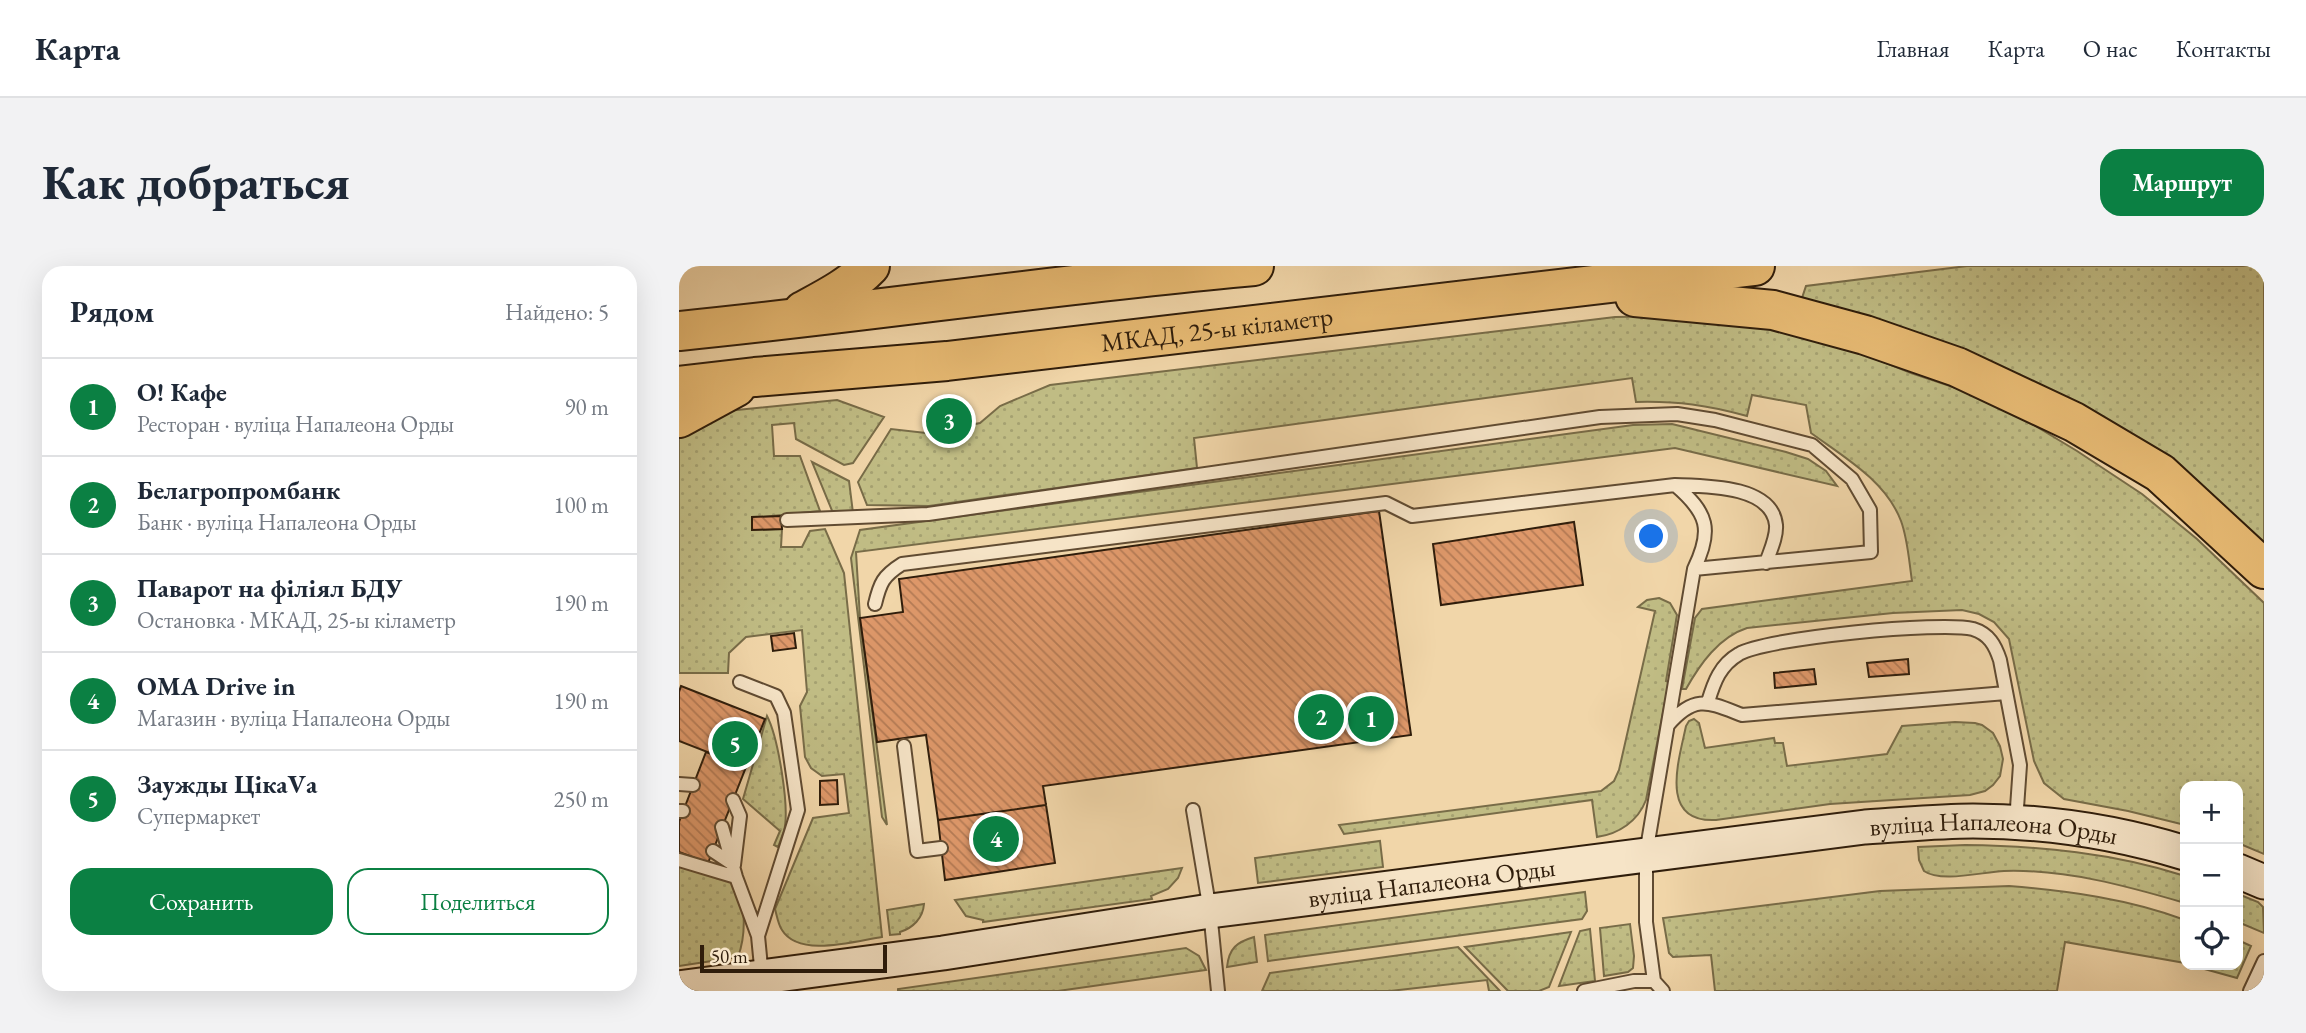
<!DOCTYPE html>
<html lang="ru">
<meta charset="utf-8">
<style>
:root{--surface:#fff;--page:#f2f2f3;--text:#1f2937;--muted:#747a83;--line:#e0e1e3;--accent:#0b8043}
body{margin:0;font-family:"EB Garamond",serif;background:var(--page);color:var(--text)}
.controls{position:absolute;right:21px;bottom:21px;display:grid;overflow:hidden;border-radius:14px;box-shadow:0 7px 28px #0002}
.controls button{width:63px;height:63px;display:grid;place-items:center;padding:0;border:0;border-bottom:2px solid var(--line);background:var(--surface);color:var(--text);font:35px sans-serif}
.scale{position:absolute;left:21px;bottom:18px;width:187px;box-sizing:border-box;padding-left:7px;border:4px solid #2f1d0b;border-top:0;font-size:19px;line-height:24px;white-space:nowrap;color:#2f1d0b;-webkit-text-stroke:5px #f6e4c7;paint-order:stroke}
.you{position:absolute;left:973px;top:271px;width:24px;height:24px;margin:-18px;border:5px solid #fff;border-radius:50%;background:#1a73e8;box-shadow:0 0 0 10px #1a73e833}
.badge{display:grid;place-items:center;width:46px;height:46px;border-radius:50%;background:var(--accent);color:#fff;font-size:23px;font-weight:700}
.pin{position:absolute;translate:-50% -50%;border:4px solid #fff;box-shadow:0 2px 7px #0006}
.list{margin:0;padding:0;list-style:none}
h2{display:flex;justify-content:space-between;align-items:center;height:91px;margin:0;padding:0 28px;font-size:30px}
h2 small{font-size:23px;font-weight:400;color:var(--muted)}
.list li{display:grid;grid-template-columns:46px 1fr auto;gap:21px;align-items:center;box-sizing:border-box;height:98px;padding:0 28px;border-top:2px solid var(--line)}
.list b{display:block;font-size:26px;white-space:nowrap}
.list p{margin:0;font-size:23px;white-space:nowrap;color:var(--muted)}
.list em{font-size:23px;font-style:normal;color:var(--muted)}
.actions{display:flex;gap:14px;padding:21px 28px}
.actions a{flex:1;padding:16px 0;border:2px solid var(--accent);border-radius:21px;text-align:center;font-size:24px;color:var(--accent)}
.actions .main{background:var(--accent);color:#fff}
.icon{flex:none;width:38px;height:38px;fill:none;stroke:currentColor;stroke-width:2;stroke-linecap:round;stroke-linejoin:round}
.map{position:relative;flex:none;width:1585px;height:725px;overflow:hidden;border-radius:21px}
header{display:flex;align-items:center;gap:42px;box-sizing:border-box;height:98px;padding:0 35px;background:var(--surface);border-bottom:2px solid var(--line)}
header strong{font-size:33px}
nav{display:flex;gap:38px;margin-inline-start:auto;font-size:24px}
.intro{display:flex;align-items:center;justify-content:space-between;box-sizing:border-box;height:168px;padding:0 42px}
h1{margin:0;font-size:49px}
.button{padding:18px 32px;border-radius:21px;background:var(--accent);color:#fff;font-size:24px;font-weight:700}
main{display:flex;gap:42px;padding:0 42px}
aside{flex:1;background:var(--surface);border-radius:21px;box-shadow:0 7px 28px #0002}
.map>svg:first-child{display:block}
.grass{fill:url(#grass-dots);stroke:#786c48;stroke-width:2}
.building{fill:url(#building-back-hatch);stroke:#2f1d0b;stroke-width:2}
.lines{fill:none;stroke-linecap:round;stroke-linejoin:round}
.lane-casing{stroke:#604b32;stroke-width:16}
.secondary-casing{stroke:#2f1d0b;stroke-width:37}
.highway-casing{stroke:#2f1d0b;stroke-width:42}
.lane{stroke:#f6e4c7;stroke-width:12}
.secondary{stroke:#f6e4c7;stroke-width:33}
.highway{stroke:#e8bb74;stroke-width:38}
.labels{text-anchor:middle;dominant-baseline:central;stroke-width:6;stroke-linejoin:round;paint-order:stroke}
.street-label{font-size:26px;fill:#2f1d0b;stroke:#f6e4c7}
</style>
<header>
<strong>Карта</strong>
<nav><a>Главная</a><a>Карта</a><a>О нас</a><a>Контакты</a></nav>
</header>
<div class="intro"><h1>Как добраться</h1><a class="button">Маршрут</a></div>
<main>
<aside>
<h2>Рядом<small>Найдено: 5</small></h2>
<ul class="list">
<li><span class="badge">1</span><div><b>О! Кафе</b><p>Ресторан · вуліца Напалеона Орды</p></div><em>90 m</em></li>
<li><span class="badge">2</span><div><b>Белагропромбанк</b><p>Банк · вуліца Напалеона Орды</p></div><em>100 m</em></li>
<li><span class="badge">3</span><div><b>Паварот на філіял БДУ</b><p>Остановка · МКАД, 25-ы кіламетр</p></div><em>190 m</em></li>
<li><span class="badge">4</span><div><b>OMA Drive in</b><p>Магазин · вуліца Напалеона Орды</p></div><em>190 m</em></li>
<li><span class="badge">5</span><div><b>Заужды ЦікаVа</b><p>Супермаркет</p></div><em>250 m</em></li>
</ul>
<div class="actions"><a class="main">Сохранить</a><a>Поделиться</a></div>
</aside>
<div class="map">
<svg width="1585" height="725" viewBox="0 0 1585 725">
<defs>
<pattern id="grass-dots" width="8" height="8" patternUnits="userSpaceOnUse" patternTransform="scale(1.75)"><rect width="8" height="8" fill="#c0bc84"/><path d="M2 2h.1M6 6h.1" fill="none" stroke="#a5a171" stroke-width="1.8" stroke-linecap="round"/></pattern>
<pattern id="building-back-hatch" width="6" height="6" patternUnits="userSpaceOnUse" patternTransform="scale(1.75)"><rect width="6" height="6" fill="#de986a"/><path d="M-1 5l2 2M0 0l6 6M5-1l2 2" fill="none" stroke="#b47b55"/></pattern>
</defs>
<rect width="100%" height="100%" fill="#f1d6a9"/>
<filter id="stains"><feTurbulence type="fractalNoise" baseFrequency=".00286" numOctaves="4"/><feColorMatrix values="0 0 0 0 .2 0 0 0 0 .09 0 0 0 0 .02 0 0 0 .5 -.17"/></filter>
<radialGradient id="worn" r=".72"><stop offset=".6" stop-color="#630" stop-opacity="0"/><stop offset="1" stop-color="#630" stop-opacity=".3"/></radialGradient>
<!-- grass -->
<path class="grass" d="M1288,0H1585V290L1520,232L1160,48L1123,32L1127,20Z
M1000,50L1083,61L1172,83L1232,107L1298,129L1345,153L1398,185L1463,228L1518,273L1585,337V588L1559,577V520H1506V559L1449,545L1385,533L1365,517L1355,495L1330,373L1315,356L1300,348L1283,344L1214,347L1068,362C1040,371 1021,398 1007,423H1003L1016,352L1023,343L1233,315C1230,296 1229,274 1222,255C1207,215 1165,191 1132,167L1127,139L1073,129L1068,150C1028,139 999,135 957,136L953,112L515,172L518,202L250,240L188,239L179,216L212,163L247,167L301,157L321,140L371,119L936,51Z
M158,134L205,151L174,197L165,199L117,173L115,157L93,159L95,190H121L141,245L73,252L74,264L103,263L102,281H123L131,265L146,263L165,307L203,671C176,675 120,692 103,664C99,658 98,650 96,643L134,552L170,547L165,508L143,510L132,502L126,491L121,440L128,426L123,364L67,371L50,387L49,407H0V168L48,145Z
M993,158L1107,186L1129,193L1147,205L1158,220L996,182L177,286L181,352L208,559L203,551L172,292L181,264L954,159Z
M133,196L170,215L174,247H154Z
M980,332L991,337L998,349L987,415L990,416L967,534C959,555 940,568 918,571L913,534L665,568L660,559L922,525L935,515L940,504L976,345L959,341L968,334Z
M88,450C99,471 111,542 105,565C103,570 101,576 99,581L95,579L101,565L64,533Z
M1015,453L1020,457L1026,482L1095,472L1096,477H1104L1108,500L1208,488L1223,460L1276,456L1296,457L1303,459L1314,467L1321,480L1324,493L1321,510L1314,519L1306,525L1291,529L1151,538L1037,554C979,557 1000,494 1007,460L1010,455Z
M701,575L704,601L579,617L576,592Z
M1286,579C1361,580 1435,587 1506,610V637C1448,620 1386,603 1325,605C1303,606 1262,617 1245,605L1240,594L1239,581Z
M0,596C11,600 41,605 49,611C69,628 67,669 59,691L0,700Z
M503,602L499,612L489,623L472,630L473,633L304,656V654L287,650L276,634Z
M1330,620C1390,625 1450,633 1506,654V697L1386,676L1378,725H1036L1032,689L994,691L990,687L984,652L1201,625Z
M906,626L908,645L903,653L589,695L586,669Z
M1559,628L1579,636L1584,641L1585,667L1559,656Z
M245,638C244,652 234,662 221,666V668L211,669L208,644Z
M951,658L955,690L954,702L949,706L925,710L921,662Z
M911,663L916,715L880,720L901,665Z
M892,666L870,721L860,725H829L786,681Z
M575,671L578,696L548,701C550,682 558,676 575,671Z
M1559,674L1572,680L1558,712L1511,699H1559Z
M779,681L821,725H810L808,714L711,725H583L591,707Z
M507,682L520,690L527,704L379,725H219V723Z"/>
<!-- building -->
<path class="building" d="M700,245L732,469L364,520L367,539L259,554L247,469L198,476L181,352L224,346L220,313Z
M102,250L103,263L73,264V251Z
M895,256L904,319L762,339L754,278Z
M115,367L117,382L94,385L92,370Z
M1229,393L1230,408L1190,411L1188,397Z
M1135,403L1137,418L1096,422L1095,407Z
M2,420L86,453L67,501L0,475V426Z
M27,486L67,501L29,597L0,586V556Z
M158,514L159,538L141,539V515Z
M367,539L376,597L266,614L259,554Z"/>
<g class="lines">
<defs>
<path id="lane" d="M108,254L249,248L921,151L998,148L1036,154L1133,179L1173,213L1191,244L1192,286L1015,303
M196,338C201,317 204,310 223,298L707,237L733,250L996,219
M61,416L97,430L105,447L119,544L79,670
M1029,436C1035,416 1041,399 1060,388C1086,372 1263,355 1294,363C1310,368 1316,379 1321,394L1341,499L1337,556
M989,459C1016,428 1029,436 1063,449L1327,427
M225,480L238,585L262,582
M0,518L14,519
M514,544L531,645L539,725
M0,545H4
M43,561L57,611L79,670L83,711
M34,585L55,599L61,550L54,534
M0,594L57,611
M905,725L955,715H975
M984,725L975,715L967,656V588L1015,303C1034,264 1029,247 996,219C1026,220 1093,219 1097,259C1098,271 1091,285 1087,297
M1571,725L1585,695"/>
<g id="secondary">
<path d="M1559,605L1585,616"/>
<path id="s1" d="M0,722L264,687L531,645L1186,561C1222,559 1258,555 1294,555C1365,555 1438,566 1506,587"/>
</g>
<g id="highway">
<path d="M956,31L1094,44L1186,69L1278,101L1395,156L1481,207L1585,303"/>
<path d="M124,45C148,32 172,20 191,0"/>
<path d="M0,65C192,46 383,17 575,0"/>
<path id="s2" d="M0,120L76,111L268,95L1076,0"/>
<path d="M0,152L57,121"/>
</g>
</defs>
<!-- lane casing -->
<use href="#lane" class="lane-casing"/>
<!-- secondary casing -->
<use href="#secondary" class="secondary-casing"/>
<!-- highway casing -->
<use href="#highway" class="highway-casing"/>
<!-- lane -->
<use href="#lane" class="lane"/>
<!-- secondary -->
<use href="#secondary" class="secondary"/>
<!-- highway -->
<use href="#highway" class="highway"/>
</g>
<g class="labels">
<!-- street labels -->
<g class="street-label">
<text stroke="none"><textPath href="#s2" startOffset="541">МКАД, 25-ы кіламетр</textPath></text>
<text stroke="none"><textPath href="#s1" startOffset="1326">вуліца Напалеона Орды</textPath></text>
<text stroke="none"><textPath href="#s1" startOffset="760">вуліца Напалеона Орды</textPath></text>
</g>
</g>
<rect width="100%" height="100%" filter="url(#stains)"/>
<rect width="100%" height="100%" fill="url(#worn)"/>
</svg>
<div class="controls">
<button>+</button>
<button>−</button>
<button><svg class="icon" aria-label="locate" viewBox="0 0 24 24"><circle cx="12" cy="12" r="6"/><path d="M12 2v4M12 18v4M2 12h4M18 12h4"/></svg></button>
</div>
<div class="scale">50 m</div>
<div class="you"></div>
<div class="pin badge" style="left:692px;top:453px">1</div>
<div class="pin badge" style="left:642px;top:451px">2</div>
<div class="pin badge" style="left:270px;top:155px">3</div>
<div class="pin badge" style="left:317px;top:573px">4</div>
<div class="pin badge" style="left:56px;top:478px">5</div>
</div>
</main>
